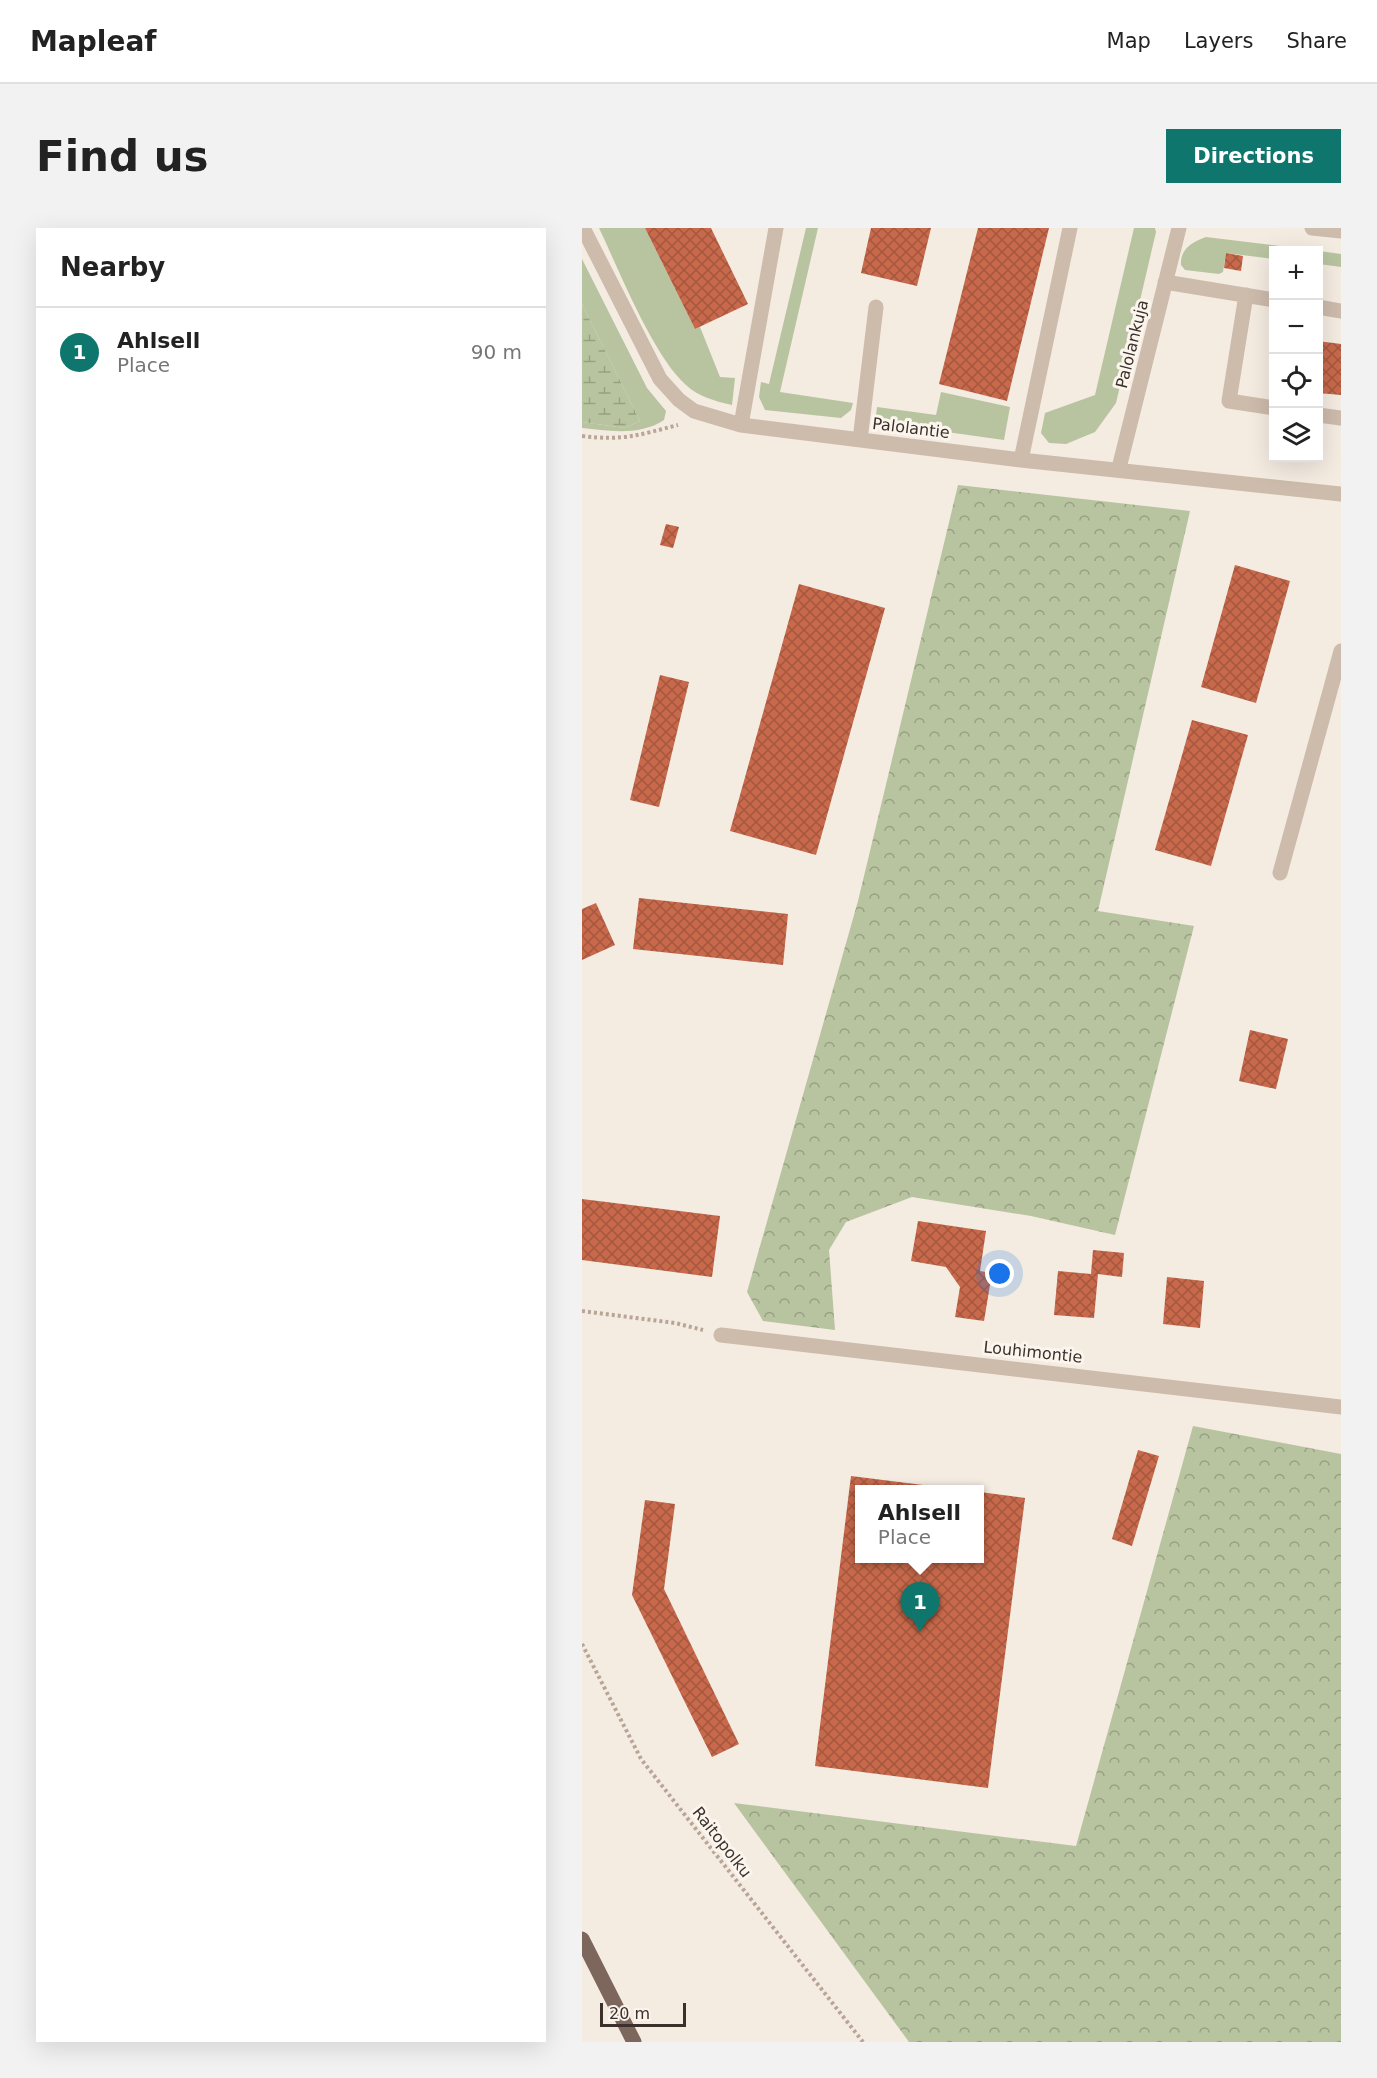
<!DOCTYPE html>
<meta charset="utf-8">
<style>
:root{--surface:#fff;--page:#f2f2f2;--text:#222;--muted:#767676;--line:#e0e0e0;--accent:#0f766e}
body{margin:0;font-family:"DejaVu Sans",sans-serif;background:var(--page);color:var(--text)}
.controls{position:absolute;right:18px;top:18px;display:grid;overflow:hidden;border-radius:0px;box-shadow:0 6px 24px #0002}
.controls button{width:54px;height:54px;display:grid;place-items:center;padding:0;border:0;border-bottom:2px solid var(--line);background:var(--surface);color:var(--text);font:30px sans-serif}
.scale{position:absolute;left:18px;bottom:15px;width:86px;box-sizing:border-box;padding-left:6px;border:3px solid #3b302b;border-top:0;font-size:16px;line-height:21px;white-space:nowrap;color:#3b302b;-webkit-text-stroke:4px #fbf5ee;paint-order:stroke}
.you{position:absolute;left:418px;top:1046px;width:21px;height:21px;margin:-15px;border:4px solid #fff;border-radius:50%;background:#1a73e8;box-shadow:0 0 0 9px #1a73e833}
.badge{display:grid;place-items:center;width:39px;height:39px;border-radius:50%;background:var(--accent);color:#fff;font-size:20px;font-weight:700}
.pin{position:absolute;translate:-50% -50px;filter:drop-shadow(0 2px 3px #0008)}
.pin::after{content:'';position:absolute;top:32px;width:21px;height:18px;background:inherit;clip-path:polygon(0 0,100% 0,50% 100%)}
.popup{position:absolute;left:273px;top:1257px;width:129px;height:78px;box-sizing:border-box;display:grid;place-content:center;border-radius:0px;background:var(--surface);filter:drop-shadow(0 2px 4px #0005);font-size:20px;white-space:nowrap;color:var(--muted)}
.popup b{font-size:22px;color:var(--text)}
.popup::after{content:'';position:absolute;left:50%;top:100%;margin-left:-12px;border:12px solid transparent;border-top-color:var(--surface)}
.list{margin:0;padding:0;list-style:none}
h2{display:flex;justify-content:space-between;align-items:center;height:78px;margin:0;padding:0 24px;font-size:26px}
h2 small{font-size:20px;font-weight:400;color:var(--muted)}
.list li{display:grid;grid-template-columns:39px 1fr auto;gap:18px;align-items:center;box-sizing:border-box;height:90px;padding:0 24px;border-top:2px solid var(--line)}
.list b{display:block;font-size:22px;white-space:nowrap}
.list p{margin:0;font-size:20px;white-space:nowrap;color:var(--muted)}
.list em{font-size:20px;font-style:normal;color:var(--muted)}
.icon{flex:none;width:33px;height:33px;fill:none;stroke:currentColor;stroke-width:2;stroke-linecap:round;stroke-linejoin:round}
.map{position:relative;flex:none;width:759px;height:1814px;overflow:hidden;border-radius:0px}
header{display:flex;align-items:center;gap:36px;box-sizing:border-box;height:84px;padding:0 30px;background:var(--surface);border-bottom:2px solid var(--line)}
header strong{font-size:28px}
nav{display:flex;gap:33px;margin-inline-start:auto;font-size:21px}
.intro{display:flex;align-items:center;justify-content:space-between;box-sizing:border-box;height:144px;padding:0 36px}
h1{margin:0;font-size:42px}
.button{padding:15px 27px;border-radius:0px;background:var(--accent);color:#fff;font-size:21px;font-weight:700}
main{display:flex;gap:36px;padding:0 36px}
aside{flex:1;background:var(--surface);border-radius:0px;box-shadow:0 6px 24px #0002}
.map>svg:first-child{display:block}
.green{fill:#b8c4a0}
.forest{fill:url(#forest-crowns)}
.wetland{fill:url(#wetland-marsh)}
.building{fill:url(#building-cross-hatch)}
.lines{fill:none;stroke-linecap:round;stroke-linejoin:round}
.path{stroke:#b9a596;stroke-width:4;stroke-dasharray:3 3;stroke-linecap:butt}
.minor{stroke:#cdbbac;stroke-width:15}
.major{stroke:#7d675c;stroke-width:15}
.labels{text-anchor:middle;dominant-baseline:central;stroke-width:6;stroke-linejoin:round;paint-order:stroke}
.street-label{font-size:16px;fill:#3b302b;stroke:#fbf5ee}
</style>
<header>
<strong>Mapleaf</strong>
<nav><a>Map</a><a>Layers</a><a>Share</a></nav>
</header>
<div class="intro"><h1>Find us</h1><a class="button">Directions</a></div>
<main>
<aside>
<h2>Nearby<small></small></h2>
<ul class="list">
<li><span class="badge">1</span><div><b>Ahlsell</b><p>Place</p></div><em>90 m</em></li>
</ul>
</aside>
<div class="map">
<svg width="759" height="1814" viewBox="0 0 759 1814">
<defs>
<pattern id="forest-crowns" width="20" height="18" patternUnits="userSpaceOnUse" patternTransform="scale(1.5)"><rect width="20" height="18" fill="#b8c4a0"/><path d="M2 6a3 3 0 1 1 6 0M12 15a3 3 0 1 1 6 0" fill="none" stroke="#97a083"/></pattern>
<pattern id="wetland-marsh" width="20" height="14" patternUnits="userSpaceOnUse" patternTransform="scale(1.5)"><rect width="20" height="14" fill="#b8c4a0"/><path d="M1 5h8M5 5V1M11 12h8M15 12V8" fill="none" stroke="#97a083"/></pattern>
<pattern id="building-cross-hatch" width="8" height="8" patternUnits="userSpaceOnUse" patternTransform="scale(1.5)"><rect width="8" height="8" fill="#c8694b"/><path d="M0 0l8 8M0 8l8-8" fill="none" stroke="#a4573f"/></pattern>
</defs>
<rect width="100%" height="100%" fill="#f4ebe1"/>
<!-- green -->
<path class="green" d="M17,0H63L113,101L118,99L138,149L153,150L150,177C133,173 117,169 104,157C71,128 37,42 17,0Z
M224,0H236L198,164L271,175L269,182L259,190L183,182L177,169L179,154L187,156Z
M552,0H573L574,4L534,175L513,204L484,216L467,215L459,205L463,185L513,167Z
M624,9L730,22H692L691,31L644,25L641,44L637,46L603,42L599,37C598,21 610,14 624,9Z
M737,23L759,26V39L737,36Z
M0,31L65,160L84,183L82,192C58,208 27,203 0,200V194L43,200L58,193L0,76Z
M359,164L428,179L422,212L300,195L294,187L295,179L354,187Z"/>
<!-- forest -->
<path class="forest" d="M376,257L608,283L516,683L612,698L533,1007L449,988L330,969L264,994L247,1022L253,1102L181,1093L165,1064L276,673Z
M611,1198L759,1226V1814H327L152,1575L494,1618Z"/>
<!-- wetland -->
<path class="wetland" d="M0,76L58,193L43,200L0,194Z"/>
<!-- building -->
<path class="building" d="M63,0H129L166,76L113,101Z
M289,0H349L335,58L279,45Z
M396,0H467L425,173L357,156Z
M644,25L661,28L659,43L642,40Z
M736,113L759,116V167L736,165Z
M84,296L97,299L91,320L78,317Z
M653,337L708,353L674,475L619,459Z
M217,356L303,380L234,627L148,603Z
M78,447L107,454L77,579L48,572Z
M610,492L666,507L629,638L573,622Z
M57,670L206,686L201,737L51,721Z
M14,675L33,717L0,732V681Z
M668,802L706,811L694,861L657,853Z
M0,971L138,988L130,1049L0,1032Z
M336,993L404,1003L398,1043L410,1045L402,1093L373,1089L378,1059L364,1039L329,1033Z
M511,1022L542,1025L540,1049L516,1046L512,1090L472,1087L476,1043L509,1046Z
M585,1049L622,1053L618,1100L581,1096Z
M556,1222L577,1228L550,1318L530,1311Z
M269,1248L365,1260L278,1262V1330H398V1264L443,1270L406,1560L233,1538Z
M63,1272L93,1276L82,1361L157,1516L130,1529L50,1367Z"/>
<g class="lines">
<!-- path -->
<path class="path" d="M0,208C41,213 57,207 96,197
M0,1083L93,1095L121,1102
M0,1416L59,1531L281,1814"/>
<!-- minor -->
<path class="minor" d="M1,0L78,151L97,172L112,183L159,197L439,232L759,266
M730,0L759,3
M583,54L692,72
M664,67L647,173L692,180
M736,79L759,83
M736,187L759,190
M159,197L194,0
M278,212L294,79
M439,232L488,0
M537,240L597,0
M698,645L759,423
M139,1107L759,1179"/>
<!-- major -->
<path class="major" d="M0,1711L52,1814"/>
</g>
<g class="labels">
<!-- street labels -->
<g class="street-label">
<text transform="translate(550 116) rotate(-76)">Palolankuja</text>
<text transform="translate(329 200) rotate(7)">Palolantie</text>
<text transform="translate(451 1124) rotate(6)">Louhimontie</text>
<text transform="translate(140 1614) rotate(52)">Raitopolku</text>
</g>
</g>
</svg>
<div class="controls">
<button>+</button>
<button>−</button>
<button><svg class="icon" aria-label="locate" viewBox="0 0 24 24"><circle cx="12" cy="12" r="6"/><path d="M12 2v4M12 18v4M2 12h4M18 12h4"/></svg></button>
<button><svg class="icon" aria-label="layers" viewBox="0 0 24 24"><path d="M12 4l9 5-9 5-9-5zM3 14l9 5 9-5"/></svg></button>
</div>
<div class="scale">20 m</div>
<div class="you"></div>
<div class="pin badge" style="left:338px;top:1404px">1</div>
<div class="popup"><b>Ahlsell</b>Place</div>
</div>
</main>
